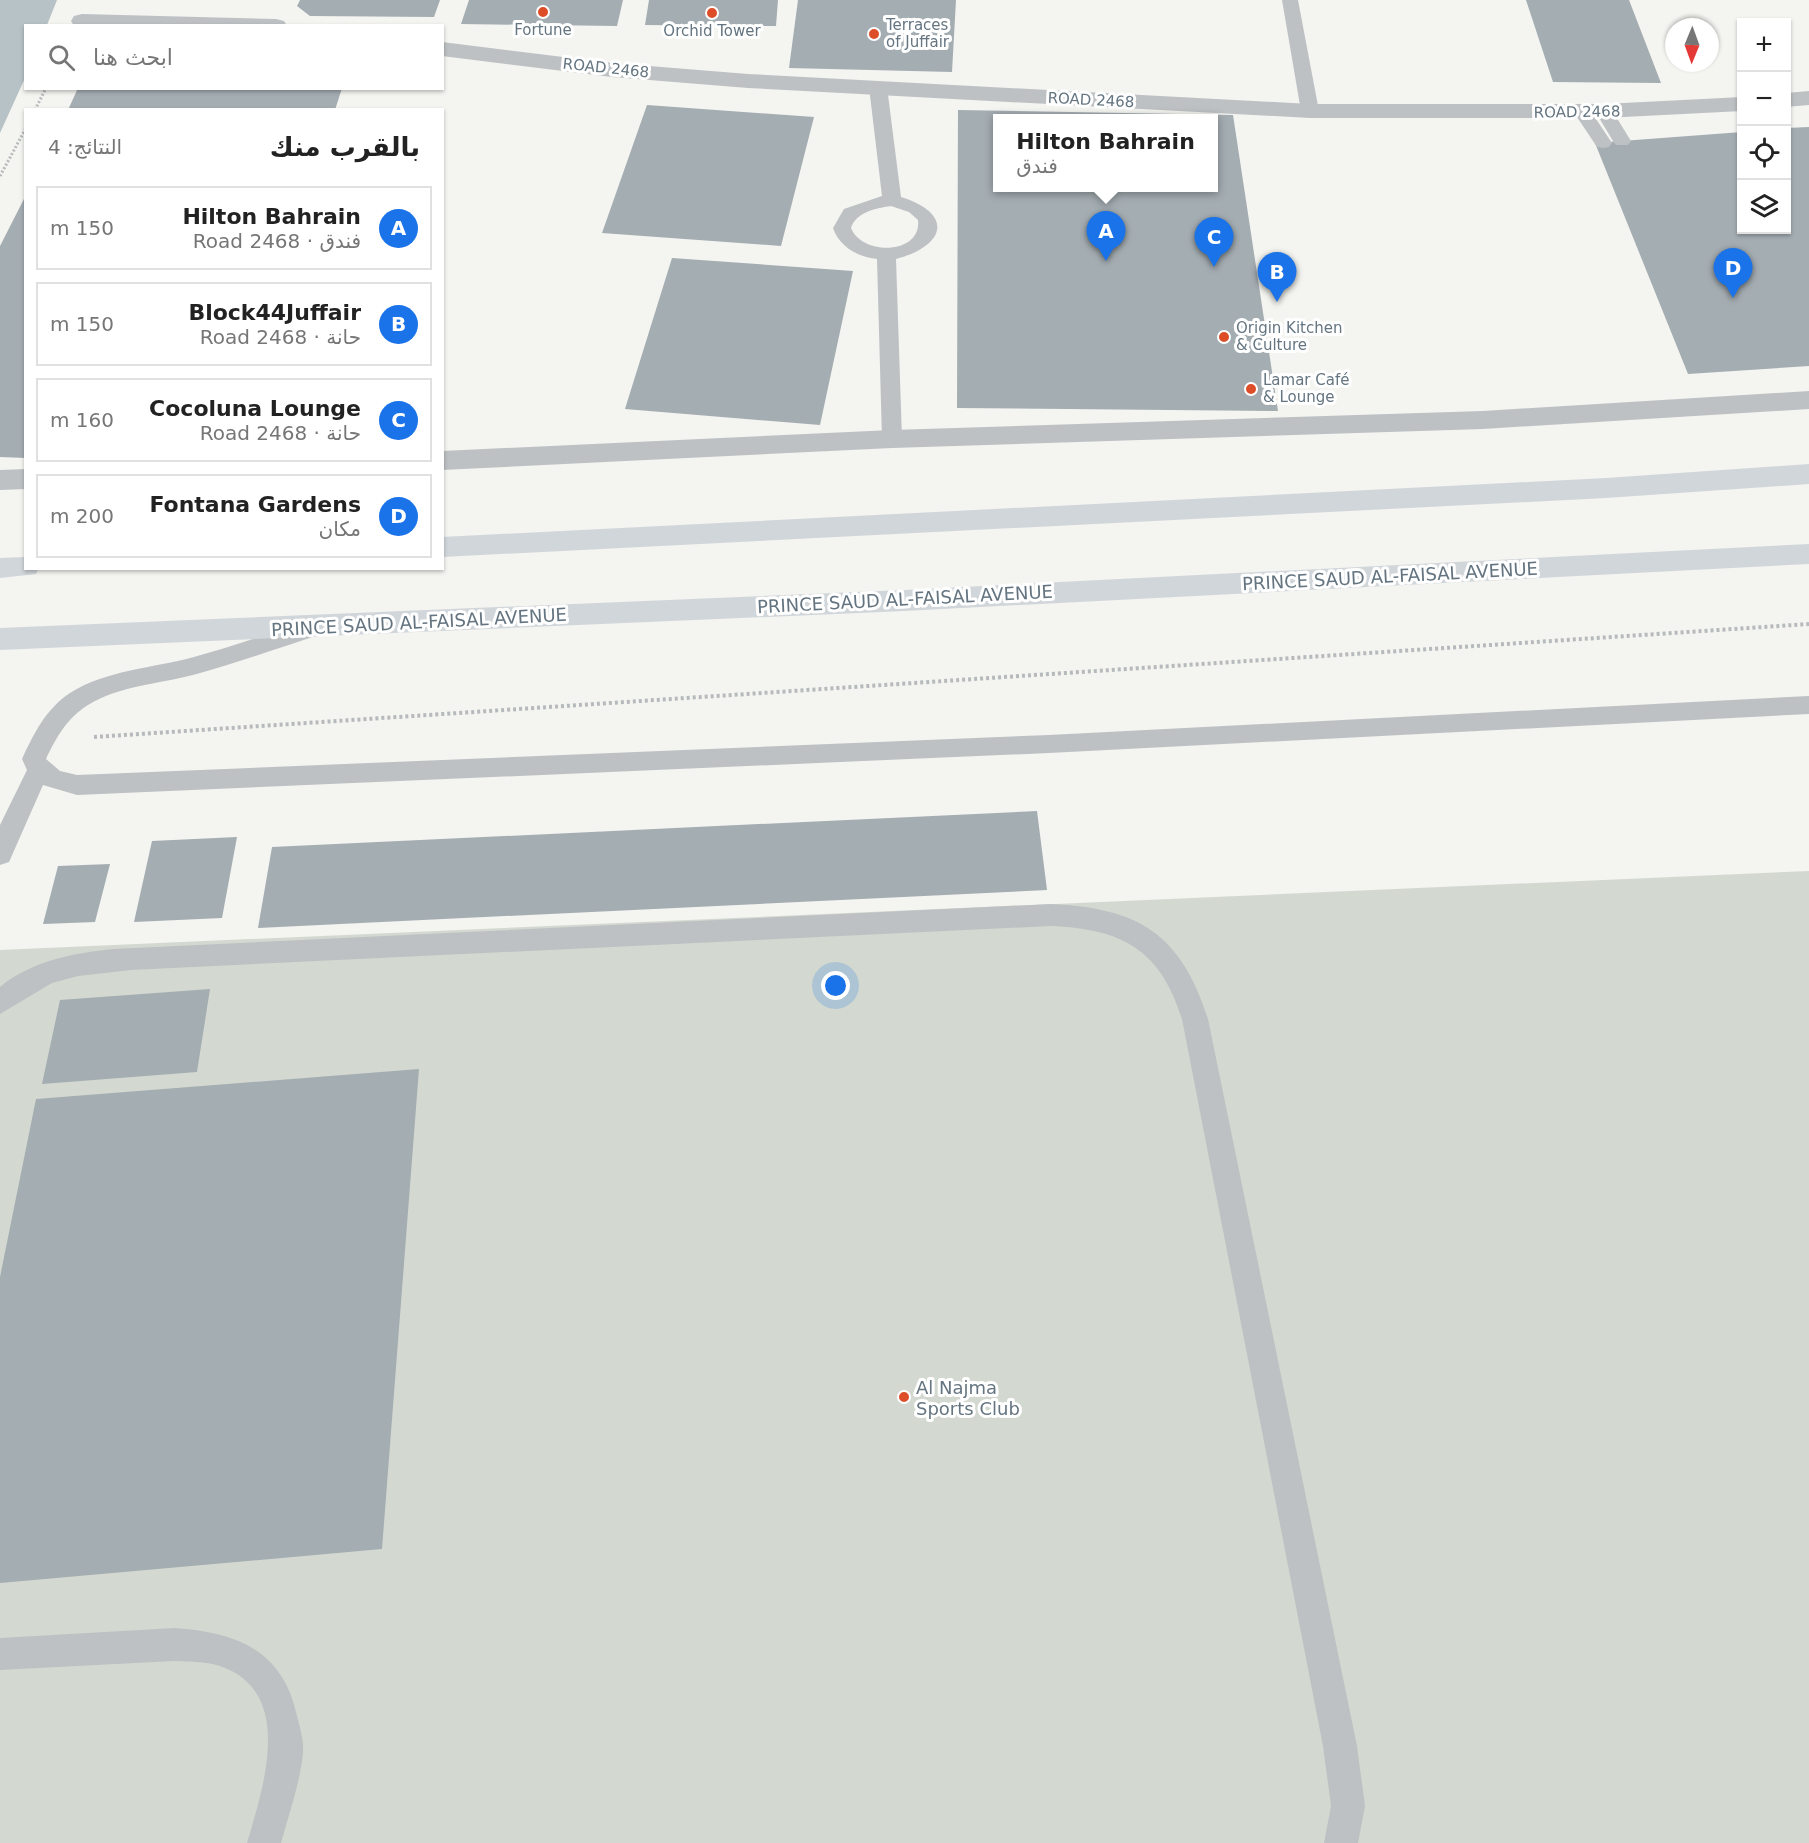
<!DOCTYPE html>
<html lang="ar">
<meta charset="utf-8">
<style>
:root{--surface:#fff;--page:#f6f6f6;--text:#222;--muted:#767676;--line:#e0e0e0;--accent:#1a73e8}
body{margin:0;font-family:"DejaVu Sans",Vazirmatn,sans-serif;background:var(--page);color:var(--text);direction:rtl}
.controls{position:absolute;right:18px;top:18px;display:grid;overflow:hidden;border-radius:0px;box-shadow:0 2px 4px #0004}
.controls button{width:54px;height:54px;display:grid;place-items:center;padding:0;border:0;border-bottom:2px solid var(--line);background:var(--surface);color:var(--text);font:30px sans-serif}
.compass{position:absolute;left:1665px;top:18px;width:54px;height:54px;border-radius:50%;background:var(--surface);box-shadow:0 2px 4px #0004;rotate:181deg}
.you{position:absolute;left:836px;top:986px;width:21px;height:21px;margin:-15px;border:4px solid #fff;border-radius:50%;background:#1a73e8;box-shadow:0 0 0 9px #1a73e833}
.badge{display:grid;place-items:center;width:39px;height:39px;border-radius:50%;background:var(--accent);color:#fff;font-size:20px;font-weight:700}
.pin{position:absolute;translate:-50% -50px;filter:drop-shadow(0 2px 3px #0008)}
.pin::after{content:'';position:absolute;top:32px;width:21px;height:18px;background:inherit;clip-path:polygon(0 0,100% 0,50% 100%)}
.popup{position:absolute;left:993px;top:114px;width:225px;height:78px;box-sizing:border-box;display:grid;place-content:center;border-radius:0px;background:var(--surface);filter:drop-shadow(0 2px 4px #0005);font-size:20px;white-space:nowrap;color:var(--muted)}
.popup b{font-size:22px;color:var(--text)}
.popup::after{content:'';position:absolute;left:50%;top:100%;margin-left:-12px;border:12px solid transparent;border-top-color:var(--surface)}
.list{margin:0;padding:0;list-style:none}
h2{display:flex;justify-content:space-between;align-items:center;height:78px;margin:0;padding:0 24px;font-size:26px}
h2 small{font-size:20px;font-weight:400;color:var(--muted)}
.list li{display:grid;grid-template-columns:39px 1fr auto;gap:18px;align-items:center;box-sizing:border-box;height:84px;margin:0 12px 12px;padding:0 12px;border:2px solid var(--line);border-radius:0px}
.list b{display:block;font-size:22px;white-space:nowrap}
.list p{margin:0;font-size:20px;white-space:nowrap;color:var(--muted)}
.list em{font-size:20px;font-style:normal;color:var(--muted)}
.icon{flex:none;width:33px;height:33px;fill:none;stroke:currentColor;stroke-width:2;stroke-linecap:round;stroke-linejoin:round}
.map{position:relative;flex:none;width:1809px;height:1843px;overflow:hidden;direction:ltr}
.search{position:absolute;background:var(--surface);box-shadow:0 2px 4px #0004;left:24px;top:24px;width:420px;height:66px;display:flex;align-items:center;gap:15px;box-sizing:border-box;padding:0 21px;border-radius:0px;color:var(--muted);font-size:22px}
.panel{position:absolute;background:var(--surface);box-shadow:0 2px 4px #0004;left:24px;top:108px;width:420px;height:462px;border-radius:0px;direction:rtl}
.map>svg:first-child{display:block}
.green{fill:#d3d9d0}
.water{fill:#b6c2c6}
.building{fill:#a4adb2;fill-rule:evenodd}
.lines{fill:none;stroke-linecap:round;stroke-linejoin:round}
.path-far1{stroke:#b7babc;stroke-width:3;stroke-dasharray:2 2;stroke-linecap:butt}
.path{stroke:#b7babc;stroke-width:4;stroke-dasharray:3 3;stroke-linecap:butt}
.lane{fill:#bdc1c4;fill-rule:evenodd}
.street{fill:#bdc1c4;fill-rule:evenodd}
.secondary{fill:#d1d6da;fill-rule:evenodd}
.poi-dot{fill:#dd4e28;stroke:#fff;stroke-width:2}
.labels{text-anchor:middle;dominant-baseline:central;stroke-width:6;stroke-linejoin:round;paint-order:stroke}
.far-poi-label{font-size:15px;fill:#647581;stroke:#fff;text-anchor:start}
.far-street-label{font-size:15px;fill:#647581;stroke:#fff}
.street-label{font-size:18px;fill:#647581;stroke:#fff}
.poi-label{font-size:18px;fill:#647581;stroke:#fff;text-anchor:start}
</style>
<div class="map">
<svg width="1809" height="1843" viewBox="0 0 1809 1843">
<rect width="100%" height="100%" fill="#f4f4f0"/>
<!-- green -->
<path class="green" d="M1809,871V1843H0V950Z"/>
<!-- water -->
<path class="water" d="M0,0H57L47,25L26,26L25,78L0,133Z"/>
<!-- building -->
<path class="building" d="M300,0H440L434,17L310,16L297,6Z
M469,0H623L617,26L461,24Z
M649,0H778L776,26L645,25Z
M798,0H956L952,72L789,68Z
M1526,0H1629L1661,83L1553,82Z
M78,88H342L335,110H68Z
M647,105L814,117L781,246L602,233Z
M958,110L1233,115L1278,411L957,408ZM998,118H1214V188H998Z
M1809,127V366L1688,374L1595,143L1742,132V230H1786V128Z
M26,195V458L0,457V246Z
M672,258L853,271L820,425L625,409Z
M1037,811L1047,890L258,928L272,847Z
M237,837L222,918L134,922L152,841Z
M110,864L95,922L43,924L58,866Z
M210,989L197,1072L42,1084L60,1000Z
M419,1069L382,1549L0,1583V1277L36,1099Z"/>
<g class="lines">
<!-- path-far1 -->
<path class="path-far1" d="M35,110L46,88
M0,176L26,128"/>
<!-- path -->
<path class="path" d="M94,737L1809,624"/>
<!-- lane -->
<path class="lane" d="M1282,0H1298L1319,111L1316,115H1304L1301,111Z
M878,82L887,87L901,197C955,214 945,246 896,259L902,439L899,444L892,446L885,444L882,439L877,259C857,257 839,246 833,228L844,209L882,196L869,87ZM891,206L909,212L918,220C922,255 862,256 851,228C856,212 877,208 891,206Z
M1582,106L1588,107L1612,143L1609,147L1603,148L1597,147L1573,111Z
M1604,106L1610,107L1631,141L1628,145H1616L1613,141L1595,111Z
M317,618L325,621L328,627L325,633C281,647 238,663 193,675C159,684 118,686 88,705C67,718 56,738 46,759L60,771L77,775L1049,735L1809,696V714L1049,753L77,795L43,785L9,862L0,865V825L27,770L22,759C34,733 46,709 70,693C106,670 154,668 194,657C235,646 276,631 317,618Z
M1051,904C1139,908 1181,934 1208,1019L1357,1746L1365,1806L1358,1843H1324L1331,1806L1323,1746L1182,1019C1160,949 1122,929 1051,926L131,970L78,976L52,983L0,1014V987C31,961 74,953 113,949Z
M174,1628C236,1632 283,1650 297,1716C300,1728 304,1740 303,1753C300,1783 289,1814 281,1843H247C262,1791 295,1696 225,1668C209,1661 191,1662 174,1661L0,1670V1638Z"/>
<!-- street -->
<path class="street" d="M82,14L276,19L284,21L287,26H74L71,21L74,16Z
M442,42L612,63L748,74L1310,104H1604L1742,97V111L1604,118H1310L748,88L612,77L442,56Z
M1809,91V105L1786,107V93Z
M1809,391V409L1483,429L892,448L442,470V451L892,430L1483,411Z
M26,469V489L0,490V470Z"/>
<!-- secondary -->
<path class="secondary" d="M1809,464V484L1606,498L442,557V537L1606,478Z
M1809,544V564L904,611L0,650V628L904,590Z
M26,557V568H39L36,574L0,578V558Z"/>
</g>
<!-- markers -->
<g class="poi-dot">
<circle cx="543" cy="12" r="6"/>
<circle cx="712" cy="13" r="6"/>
<circle cx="874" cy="34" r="6"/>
<circle cx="1224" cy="337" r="6"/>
<circle cx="1251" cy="389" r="6"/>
<circle cx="904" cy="1397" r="6"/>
</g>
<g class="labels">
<!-- far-poi labels -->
<g class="far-poi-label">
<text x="886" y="25">Terraces<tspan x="886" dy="17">of Juffair</tspan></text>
<text x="543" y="30" text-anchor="middle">Fortune</text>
<text x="712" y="31" text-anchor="middle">Orchid Tower</text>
<text x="1236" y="328">Origin Kitchen<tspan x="1236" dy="17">&amp; Culture</tspan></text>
<text x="1263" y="380">Lamar Café<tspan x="1263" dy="17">&amp; Lounge</tspan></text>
</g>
<!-- far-street labels -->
<g class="far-street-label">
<text transform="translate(606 68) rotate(6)">ROAD 2468</text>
<text transform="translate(1091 100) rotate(3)">ROAD 2468</text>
<text transform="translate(1577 112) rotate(-1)">ROAD 2468</text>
</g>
<!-- street labels -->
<g class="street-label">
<text transform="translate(1390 576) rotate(-3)">PRINCE SAUD AL-FAISAL AVENUE</text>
<text transform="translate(905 599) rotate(-3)">PRINCE SAUD AL-FAISAL AVENUE</text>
<text transform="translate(419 622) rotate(-3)">PRINCE SAUD AL-FAISAL AVENUE</text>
</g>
<!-- poi labels -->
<g class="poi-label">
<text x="916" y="1387">Al Najma<tspan x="916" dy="21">Sports Club</tspan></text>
</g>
</g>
</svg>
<div class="controls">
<button>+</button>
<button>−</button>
<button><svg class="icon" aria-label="locate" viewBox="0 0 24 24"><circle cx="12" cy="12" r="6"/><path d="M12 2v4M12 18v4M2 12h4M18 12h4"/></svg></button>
<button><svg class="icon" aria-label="layers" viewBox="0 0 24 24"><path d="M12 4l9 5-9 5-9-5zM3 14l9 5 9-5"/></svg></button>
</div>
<svg class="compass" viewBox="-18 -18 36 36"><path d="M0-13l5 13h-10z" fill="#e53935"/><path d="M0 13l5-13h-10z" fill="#767676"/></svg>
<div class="you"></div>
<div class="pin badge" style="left:1106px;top:261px">A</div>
<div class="popup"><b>Hilton Bahrain</b>فندق</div>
<div class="pin badge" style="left:1277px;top:302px">B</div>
<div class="pin badge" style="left:1214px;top:267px">C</div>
<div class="pin badge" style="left:1733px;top:298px">D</div>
<div class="search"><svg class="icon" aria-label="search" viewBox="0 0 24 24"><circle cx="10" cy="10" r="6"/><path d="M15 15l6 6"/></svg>ابحث هنا</div>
<section class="panel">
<h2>بالقرب منك<small>النتائج: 4</small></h2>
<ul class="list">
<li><span class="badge">A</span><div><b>Hilton Bahrain</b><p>فندق · Road 2468</p></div><em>150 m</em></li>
<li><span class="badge">B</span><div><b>Block44Juffair</b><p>حانة · Road 2468</p></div><em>150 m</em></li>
<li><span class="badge">C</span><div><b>Cocoluna Lounge</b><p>حانة · Road 2468</p></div><em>160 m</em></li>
<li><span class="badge">D</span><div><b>Fontana Gardens</b><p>مكان</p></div><em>200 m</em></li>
</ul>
</section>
</div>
